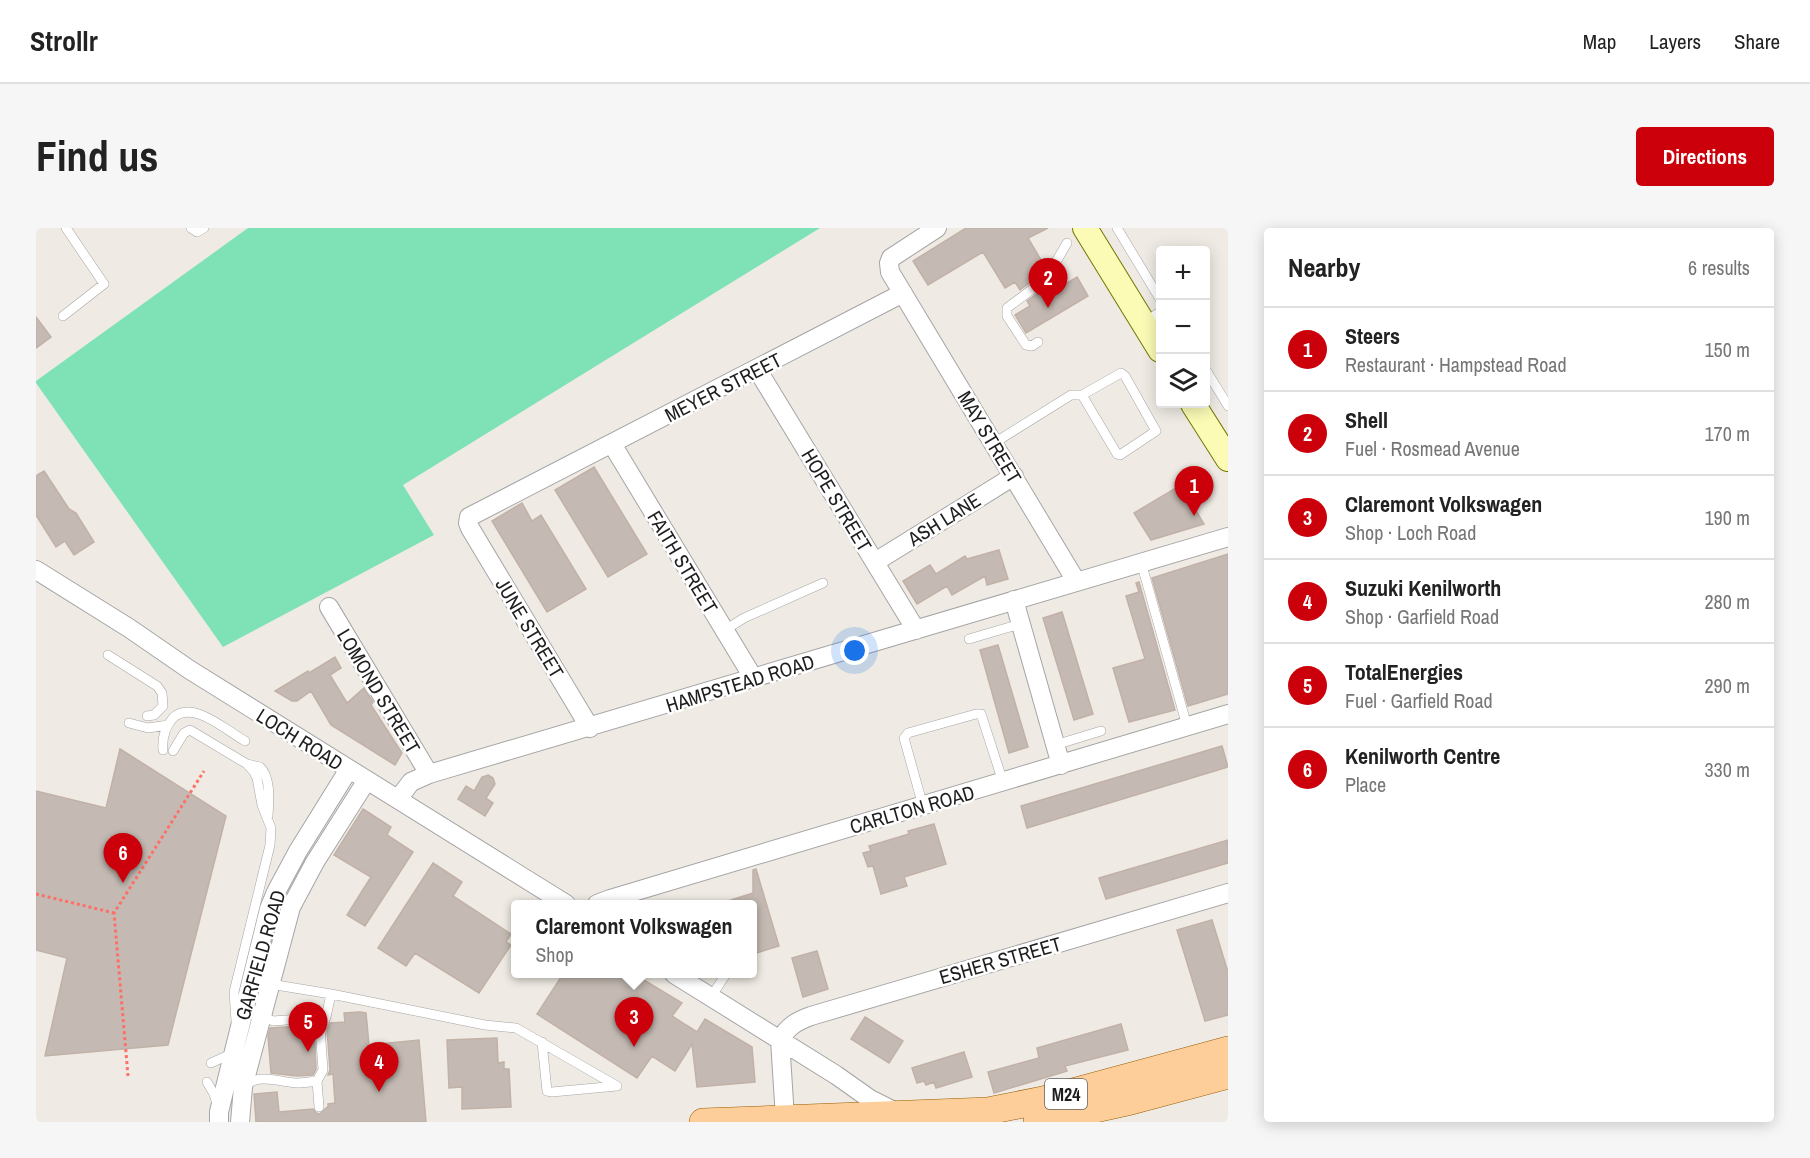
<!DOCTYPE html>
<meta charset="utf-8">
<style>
:root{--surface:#fff;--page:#f6f6f6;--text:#222;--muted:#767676;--line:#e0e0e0;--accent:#cc000a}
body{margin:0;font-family:"Archivo Narrow",sans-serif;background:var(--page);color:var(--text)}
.controls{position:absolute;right:18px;top:18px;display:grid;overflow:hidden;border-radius:6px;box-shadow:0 3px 15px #0003}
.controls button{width:54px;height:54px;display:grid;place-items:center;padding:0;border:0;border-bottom:2px solid var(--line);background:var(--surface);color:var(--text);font:30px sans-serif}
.you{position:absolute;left:819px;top:423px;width:21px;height:21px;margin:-15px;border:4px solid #fff;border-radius:50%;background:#1a73e8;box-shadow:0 0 0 9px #1a73e833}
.badge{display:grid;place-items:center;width:39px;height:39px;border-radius:50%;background:var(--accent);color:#fff;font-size:20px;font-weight:700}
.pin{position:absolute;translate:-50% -50px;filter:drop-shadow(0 2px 3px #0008)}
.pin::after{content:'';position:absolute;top:32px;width:21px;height:18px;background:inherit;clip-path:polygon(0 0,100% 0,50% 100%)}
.popup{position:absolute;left:475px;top:672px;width:246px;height:78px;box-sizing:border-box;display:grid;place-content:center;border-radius:6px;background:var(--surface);filter:drop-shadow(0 2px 4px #0005);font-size:20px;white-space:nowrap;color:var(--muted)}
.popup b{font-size:22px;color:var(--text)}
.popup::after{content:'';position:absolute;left:50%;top:100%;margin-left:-12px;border:12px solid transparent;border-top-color:var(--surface)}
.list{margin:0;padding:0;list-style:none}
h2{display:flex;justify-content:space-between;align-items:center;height:78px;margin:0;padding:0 24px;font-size:26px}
h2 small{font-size:20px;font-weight:400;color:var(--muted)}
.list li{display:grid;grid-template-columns:39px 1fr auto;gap:18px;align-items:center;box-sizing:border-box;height:84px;padding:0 24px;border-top:2px solid var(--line)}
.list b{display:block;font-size:22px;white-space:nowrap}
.list p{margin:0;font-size:20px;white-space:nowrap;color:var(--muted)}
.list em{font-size:20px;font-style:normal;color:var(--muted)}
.icon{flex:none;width:33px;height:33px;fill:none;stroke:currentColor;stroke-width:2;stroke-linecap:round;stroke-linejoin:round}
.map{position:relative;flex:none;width:1192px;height:894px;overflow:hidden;border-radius:6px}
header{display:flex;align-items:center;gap:36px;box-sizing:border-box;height:84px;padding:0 30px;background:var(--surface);border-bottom:2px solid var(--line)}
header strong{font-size:28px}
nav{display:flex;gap:33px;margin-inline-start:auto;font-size:21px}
.intro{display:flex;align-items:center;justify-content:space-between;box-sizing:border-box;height:144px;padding:0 36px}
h1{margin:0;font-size:42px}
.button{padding:15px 27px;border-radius:6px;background:var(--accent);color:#fff;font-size:21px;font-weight:700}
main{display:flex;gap:36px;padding:0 36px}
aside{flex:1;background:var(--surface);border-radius:6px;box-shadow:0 3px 15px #0003}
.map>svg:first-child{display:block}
.pitch{fill:#7fe1b6}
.building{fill:#c4bab3;stroke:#c1b1a6;stroke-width:1.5}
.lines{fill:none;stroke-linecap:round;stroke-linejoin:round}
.lane-casing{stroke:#a5a5a5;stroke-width:10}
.street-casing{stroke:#a5a5a5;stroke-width:20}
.secondary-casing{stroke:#717802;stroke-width:26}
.primary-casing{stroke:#985e00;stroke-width:28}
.path{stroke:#fd6f67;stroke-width:3;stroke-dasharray:3 3;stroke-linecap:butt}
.lane{stroke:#fff;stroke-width:9}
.street{stroke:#fff;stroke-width:18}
.secondary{stroke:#fbfbb6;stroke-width:24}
.primary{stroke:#fece9a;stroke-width:27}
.labels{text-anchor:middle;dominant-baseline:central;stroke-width:5;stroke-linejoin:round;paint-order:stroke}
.shield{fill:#fff;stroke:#626262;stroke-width:1.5}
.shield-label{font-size:18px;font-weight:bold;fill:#1e1e1e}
.street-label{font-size:20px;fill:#1e1e1e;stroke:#fff}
</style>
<header>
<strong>Strollr</strong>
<nav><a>Map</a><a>Layers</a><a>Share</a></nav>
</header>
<div class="intro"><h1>Find us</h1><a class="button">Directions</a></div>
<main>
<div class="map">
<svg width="1192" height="894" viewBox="0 0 1192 894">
<rect width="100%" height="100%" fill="#efebe4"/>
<!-- pitch -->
<path class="pitch" d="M212,0H784L367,257L398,307L187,419L0,155V153Z"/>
<!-- building -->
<path class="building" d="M930,0H1012L992,10L1008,37L1003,40L1006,44L1005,46L984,62L979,54L969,60L947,24L892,57L877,33Z
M1041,49L1052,68L990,105L979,87L994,78L991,73L1014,57L1018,63Z
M0,89L15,109L0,120Z
M558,239L611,326L572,349L519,262Z
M8,243L33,281L40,285L58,314L38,327L29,313L20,319L0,287V248Z
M1145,257L1168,296L1115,312L1098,285Z
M486,275L496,293L505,287L550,361L511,384L456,293Z
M963,322L972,351L951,357L949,348L916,367L911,358L881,376L867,353L894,337L900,346L929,328L931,331Z
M1192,326V466L1152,478L1116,350Z
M1103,354L1139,482L1093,494L1077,440L1109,431L1090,368L1103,364L1100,355Z
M1026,384L1057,486L1038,492L1007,390Z
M962,417L992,519L973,525L944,422Z
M299,429L305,440L294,447L311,475L328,460L337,474L335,477L366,525L359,537L295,497L275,463L261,473H256L239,463L272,443L273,445Z
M1186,518L1192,539L991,600L985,578Z
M84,521L190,588L132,817L9,828L31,730L0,722V563L70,580Z
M452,547L457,550L459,556L450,570L457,575L449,588L422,571L430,558L438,563L446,549Z
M327,581L355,599L351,607L377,624L329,698L311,687L335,649L298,627Z
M898,596L910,636L868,649L871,658L845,666L837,638L832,639L827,625L835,623L833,618L873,606L872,603Z
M1192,612V635L1070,671L1063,650Z
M397,635L426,654L417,668L475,706L470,714L475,717L443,765L379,725L370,738L342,720Z
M720,641L743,718L717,726V676H690L689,674L717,665V642Z
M1176,692L1192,744V787L1169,793L1141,702Z
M781,723L792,761L767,769L756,730Z
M527,746H598L646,775L636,788L661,804L669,791L716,819L719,854L661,859L656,816L639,843L616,828L601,850L501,786Z
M324,784L330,785L333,817L383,812L390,894H220L218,866L241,864L243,884L277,881L280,885L284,886L290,880L292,879V876L299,875L297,846L292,847L294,842L291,801L294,795L309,794L308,785Z
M829,789L867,813L853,835L815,811Z
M1085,796L1092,822L1029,838L1031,843L958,865L952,844L1003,830L1001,820Z
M278,797L280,841L277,847L261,848L235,845L232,808L234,800Z
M461,810L462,835L468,834V841H473L475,879L426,881V859L413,860L411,812Z
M928,824L936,849L900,860L898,854L890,857L888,853L881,855L876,840Z"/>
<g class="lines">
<defs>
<path id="lane" d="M155,0L161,4L168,0
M1081,0L1124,71
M27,88L68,56L30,0
M1109,94L1124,84
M1002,114L996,118L990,117L971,88V80L1010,51L1031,15
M1170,142L1192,178
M958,215L1035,167H1046L1085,145L1089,148L1120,203L1084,227L1081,226L1046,167
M1105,334L1151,498
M689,402L708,390L787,355
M933,411L984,396
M72,427L121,458L126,465L127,478L118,487L111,488
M93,495L112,500L132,497
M1019,517L1065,503
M127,522C126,510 129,499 137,490C156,471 191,503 209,513
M137,523L148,505L154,502L211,536L218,544L221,550L226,577L235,600L234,617L198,764L200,793
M211,536L224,539C235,549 233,573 232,588
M887,578L868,510L872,505L940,486H945L967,554
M216,753L295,766L449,797L480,800L581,858
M675,769L690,746
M226,788L237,793L290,789
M506,814L511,863L516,864L581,858
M175,835L197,825
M171,854L178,866L181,876
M208,858C223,845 243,854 261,855C267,855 274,854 281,853
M283,879L281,853L287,842L284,800L290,789L295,766"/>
<path id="street" d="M901,0L855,30L853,35L854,44L1040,353
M721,141L880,402
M576,216L718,451
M839,334L978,248
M0,342L93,400L154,442L530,676
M978,372L1025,537
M293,379L393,546
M554,500L434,300L432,295L433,289L867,65
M362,571L375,554L393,546L1192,309
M561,676L574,671L1192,486
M638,746L800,847L834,871L860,884
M744,812C752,798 761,793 775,788L1192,665
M744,812L749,890
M183,894V884L233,681L240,664L262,623L313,541
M204,894L207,859L255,679L279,634L331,552"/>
<path id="secondary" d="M1049,0L1124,122
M1157,176L1192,231"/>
<path id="primary" d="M667,894L952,883L1007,872L1192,822
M1001,894L1095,873L1192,847"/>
</defs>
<!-- lane casing -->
<use href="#lane" class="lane-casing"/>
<!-- street casing -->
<use href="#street" class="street-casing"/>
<!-- secondary casing -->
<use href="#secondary" class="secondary-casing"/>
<!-- primary casing -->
<use href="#primary" class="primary-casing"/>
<!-- path -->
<path class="path" d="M0,666L78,685
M92,848L78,685L168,543"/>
<!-- lane -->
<use href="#lane" class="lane"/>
<!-- street -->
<use href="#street" class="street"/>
<!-- secondary -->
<use href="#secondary" class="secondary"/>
<!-- primary -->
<use href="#primary" class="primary"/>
</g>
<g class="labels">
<!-- shield labels -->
<rect class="shield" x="1009" y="851" width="42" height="30" rx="4.5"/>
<g class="shield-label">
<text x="1030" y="866">M24</text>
</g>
<!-- street labels -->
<g class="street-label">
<text transform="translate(687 159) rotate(-27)">MEYER STREET</text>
<text transform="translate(954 209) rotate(59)">MAY STREET</text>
<text transform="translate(801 272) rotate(59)">HOPE STREET</text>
<text transform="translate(908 291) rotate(-32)">ASH LANE</text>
<text transform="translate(647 334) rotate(59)">FAITH STREET</text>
<text transform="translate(494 400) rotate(59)">JUNE STREET</text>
<text transform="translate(704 455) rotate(-17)">HAMPSTEAD ROAD</text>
<text transform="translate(343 463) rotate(59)">LOMOND STREET</text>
<text transform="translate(264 511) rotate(32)">LOCH ROAD</text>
<text transform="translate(876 581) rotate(-16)">CARLTON ROAD</text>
<text transform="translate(224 727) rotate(-74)">GARFIELD ROAD</text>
<text transform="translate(964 732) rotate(-16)">ESHER STREET</text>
</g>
</g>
</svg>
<div class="controls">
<button>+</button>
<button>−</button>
<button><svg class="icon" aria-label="layers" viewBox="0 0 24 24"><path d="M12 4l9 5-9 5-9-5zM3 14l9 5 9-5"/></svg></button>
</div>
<div class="you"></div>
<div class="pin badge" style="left:1158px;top:288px">1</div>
<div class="pin badge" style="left:1012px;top:80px">2</div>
<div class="pin badge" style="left:598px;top:819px">3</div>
<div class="popup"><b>Claremont Volkswagen</b>Shop</div>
<div class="pin badge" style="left:343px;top:864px">4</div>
<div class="pin badge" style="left:272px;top:824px">5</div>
<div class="pin badge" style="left:87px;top:655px">6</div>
</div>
<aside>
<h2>Nearby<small>6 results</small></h2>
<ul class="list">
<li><span class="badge">1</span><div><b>Steers</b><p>Restaurant · Hampstead Road</p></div><em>150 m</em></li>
<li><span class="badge">2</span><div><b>Shell</b><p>Fuel · Rosmead Avenue</p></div><em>170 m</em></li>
<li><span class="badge">3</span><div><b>Claremont Volkswagen</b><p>Shop · Loch Road</p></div><em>190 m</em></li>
<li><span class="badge">4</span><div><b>Suzuki Kenilworth</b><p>Shop · Garfield Road</p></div><em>280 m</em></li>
<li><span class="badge">5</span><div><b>TotalEnergies</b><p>Fuel · Garfield Road</p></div><em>290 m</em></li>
<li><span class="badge">6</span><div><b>Kenilworth Centre</b><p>Place</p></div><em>330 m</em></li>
</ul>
</aside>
</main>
